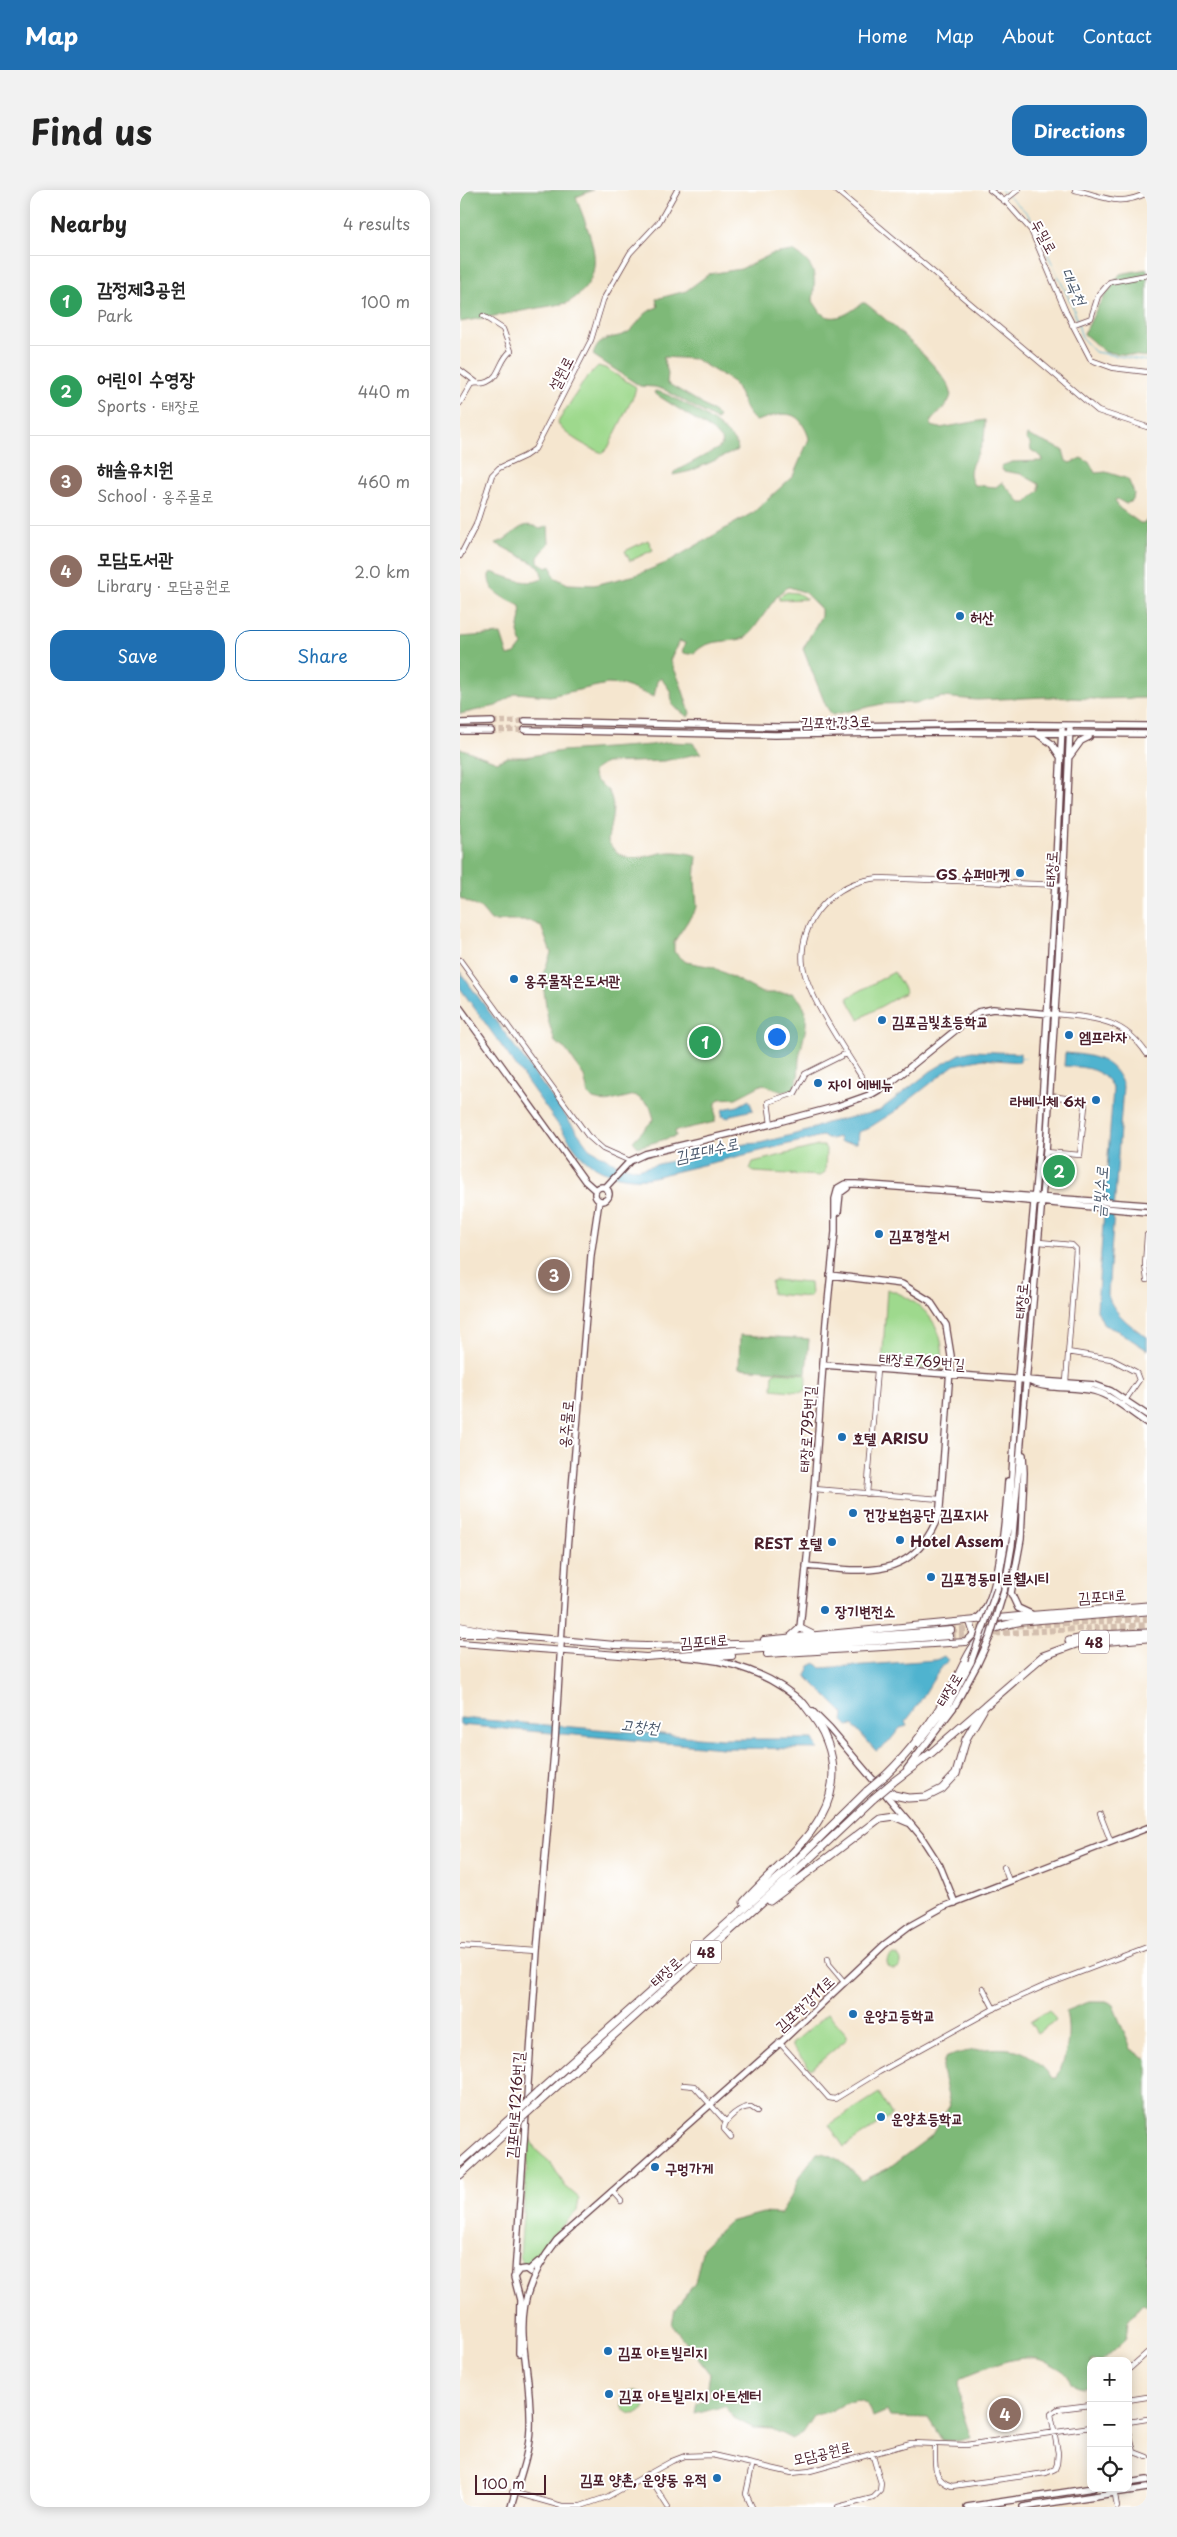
<!DOCTYPE html>
<meta charset="utf-8">
<style>
:root{--surface:#fff;--page:#f2f2f2;--text:#222;--muted:#767676;--line:#e0e0e0;--accent:#1f6fb2}
body{margin:0;font-family:"Playpen Sans","Poor Story",sans-serif;background:var(--page);color:var(--text)}
.controls{position:absolute;right:15px;bottom:15px;display:grid;overflow:hidden;border-radius:10px;box-shadow:0 2px 12px #0003}
.controls button{width:45px;height:45px;display:grid;place-items:center;padding:0;border:0;border-bottom:1px solid var(--line);background:var(--surface);color:var(--text);font:25px sans-serif}
.scale{position:absolute;left:15px;bottom:12px;width:71px;box-sizing:border-box;padding-left:5px;border:2px solid #4a1f2b;border-top:0;font-size:14px;line-height:18px;white-space:nowrap;color:#4a1f2b;-webkit-text-stroke:4px #fff;paint-order:stroke}
.you{position:absolute;left:316px;top:846px;width:18px;height:18px;margin:-12px;border:4px solid #fff;border-radius:50%;background:#1a73e8;box-shadow:0 0 0 8px #1a73e833}
.badge{display:grid;place-items:center;width:32px;height:32px;border-radius:50%;background:var(--accent);color:#fff;font-size:16px;font-weight:700}
.pin{position:absolute;translate:-50% -50%;border:2px solid #fff;box-shadow:0 1px 5px #0006}
.list{margin:0;padding:0;list-style:none}
h2{display:flex;justify-content:space-between;align-items:center;height:65px;margin:0;padding:0 20px;font-size:21px}
h2 small{font-size:16px;font-weight:400;color:var(--muted)}
.list li{display:grid;grid-template-columns:32px 1fr auto;gap:15px;align-items:center;box-sizing:border-box;height:90px;padding:0 20px;border-top:1px solid var(--line)}
.list b{display:block;font-size:19px;white-space:nowrap}
.list p{margin:0;font-size:16px;white-space:nowrap;color:var(--muted)}
.list em{font-size:16px;font-style:normal;color:var(--muted)}
.actions{display:flex;gap:10px;padding:15px 20px}
.actions a{flex:1;padding:11px 0;border:1px solid var(--accent);border-radius:15px;text-align:center;font-size:18px;color:var(--accent)}
.actions .main{background:var(--accent);color:#fff}
.icon{flex:none;width:28px;height:28px;fill:none;stroke:currentColor;stroke-width:2;stroke-linecap:round;stroke-linejoin:round}
.map{position:relative;flex:none;width:687px;height:2317px;overflow:hidden;border-radius:15px}
header{display:flex;align-items:center;gap:30px;box-sizing:border-box;height:70px;padding:0 25px;background:var(--accent);color:#fff}
header strong{font-size:24px}
nav{display:flex;gap:28px;margin-inline-start:auto;font-size:18px}
.intro{display:flex;align-items:center;justify-content:space-between;box-sizing:border-box;height:120px;padding:0 30px}
h1{margin:0;font-size:35px}
.button{padding:12px 22px;border-radius:15px;background:var(--accent);color:#fff;font-size:18px;font-weight:700}
main{display:flex;gap:30px;padding:0 30px}
aside{flex:1;background:var(--surface);border-radius:15px;box-shadow:0 2px 12px #0003}
.map>svg:first-child{display:block}
.green{fill:#9ed98d;stroke:#747c5c}
.forest{fill:#7eb978;stroke:#646c52}
.water{fill:#50b3cf;stroke:#4d697d}
.lines{fill:none;stroke-linecap:round;stroke-linejoin:round}
.stream{stroke:#50b3cf;stroke-width:1}
.tertiary-tunnel{stroke:#d3beae;stroke-width:5.5;stroke-dasharray:5.5 3;stroke-linecap:butt}
.secondary-tunnel{stroke:#d3beae;stroke-width:6;stroke-dasharray:6 3;stroke-linecap:butt}
.minor-casing{stroke:#643d44;stroke-width:6}
.tertiary-casing{stroke:#643d44;stroke-width:8}
.secondary-casing{stroke:#643d44;stroke-width:8}
.primary-casing{stroke:#643d44;stroke-width:9}
.trunk-casing{stroke:#643d44;stroke-width:9}
.minor{stroke:#fff;stroke-width:4.5}
.tertiary{stroke:#fff;stroke-width:5.5}
.secondary{stroke:#fff;stroke-width:6}
.primary{stroke:#fff;stroke-width:7}
.trunk{stroke:#fff;stroke-width:8}
.tertiary-bridge-casing{stroke:#643d44;stroke-width:8;stroke-linecap:butt}
.primary-bridge-casing{stroke:#643d44;stroke-width:9;stroke-linecap:butt}
.tertiary-bridge{stroke:#fff;stroke-width:5.5}
.primary-bridge{stroke:#fff;stroke-width:7}
.poi-dot{fill:#1f6fb2;stroke:#fff;stroke-width:2}
.labels{text-anchor:middle;dominant-baseline:central;stroke-width:4;stroke-linejoin:round;paint-order:stroke}
.shield{fill:#fff;stroke:#80626b;stroke-width:1}
.shield-label{font-size:14px;font-weight:bold;fill:#4a1f2b}
.street-label{font-size:15px;fill:#4a1f2b;stroke:#fff}
.poi-label{font-size:15px;font-weight:bold;fill:#4a1f2b;stroke:#fff;text-anchor:start}
.water-label{font-size:16px;font-style:italic;fill:#4c5a6d;stroke:#fff}
</style>
<header>
<strong>Map</strong>
<nav><a>Home</a><a>Map</a><a>About</a><a>Contact</a></nav>
</header>
<div class="intro"><h1>Find us</h1><a class="button">Directions</a></div>
<main>
<aside>
<h2>Nearby<small>4 results</small></h2>
<ul class="list">
<li><span class="badge" style="background:#2e9e5b">1</span><div><b>감정제3공원</b><p>Park</p></div><em>100 m</em></li>
<li><span class="badge" style="background:#2e9e5b">2</span><div><b>어린이 수영장</b><p>Sports · 태장로</p></div><em>440 m</em></li>
<li><span class="badge" style="background:#8d6e63">3</span><div><b>해솔유치원</b><p>School · 옹주물로</p></div><em>460 m</em></li>
<li><span class="badge" style="background:#8d6e63">4</span><div><b>모담도서관</b><p>Library · 모담공원로</p></div><em>2.0 km</em></li>
</ul>
<div class="actions"><a class="main">Save</a><a>Share</a></div>
</aside>
<div class="map">
<svg width="687" height="2317" viewBox="0 0 687 2317">
<rect width="100%" height="100%" fill="#fff"/>
<filter id="ink" filterUnits="userSpaceOnUse"><feTurbulence type="fractalNoise" baseFrequency=".02" numOctaves="2"/><feDisplacementMap in="SourceGraphic" scale="10" xChannelSelector="R" yChannelSelector="G"/><feConvolveMatrix kernelMatrix="1 2 1 2 8 2 1 2 1" color-interpolation-filters="sRGB"/></filter>
<filter id="wash" filterUnits="userSpaceOnUse"><feTurbulence type="fractalNoise" baseFrequency=".0096" numOctaves="4" result="noise"/><feDisplacementMap in="SourceGraphic" scale="20" xChannelSelector="R" yChannelSelector="G"/><feGaussianBlur stdDeviation="1.12" result="paint"/><feColorMatrix in="noise" values="0 0 0 0 0 0 0 0 0 0 0 0 0 0 0 0 0 1.4 0 .05"/><feComposite in="paint" operator="in"/></filter>
<g filter="url(#wash)">
<rect width="100%" height="100%" fill="#f5e6cf"/>
<!-- green -->
<path class="green" d="M138,176L145,178L176,197L174,205L148,258L143,263C132,260 100,243 98,232L126,188Z
M188,350L193,360L170,371L165,361Z
M327,402L337,403L347,409L319,410V407Z
M434,782L446,802L399,829L387,808Z
M358,956H364L366,959L365,982L361,986L294,982L290,979L293,972Z
M314,1090L350,1093L351,1105L348,1107L312,1104L311,1092Z
M427,1099C465,1111 489,1140 481,1180L422,1176Z
M315,1182L346,1184V1200L342,1202L312,1199L313,1184Z
M427 1772a7 7 0 1 1 14 0a7 7 0 1 1-14 0Z
M589,1820L596,1830L577,1843L570,1832Z
M368,1823L387,1845V1849L351,1879L332,1857V1854Z
M419,1903L432,1925L384,1957L369,1935Z
M69,1947L76,1960L91,1973L105,1996L119,2008L117,2021L82,2056L69,2075L64,2077L60,2066Z
M162 2212a12 12 0 1 1 24 0a12 12 0 1 1-24 0Z"/>
<!-- forest -->
<path class="forest" d="M0,0H133L116,7C130,47 153,86 107,113L0,132Z
M333,61C358,76 355,86 353,111L361,123C375,134 391,122 402,113H405C422,125 490,184 491,203C491,214 477,223 471,231V236L480,238L525,230C525,238 525,247 522,254C518,268 503,279 514,295L536,297L542,292L561,313H566L579,300V294L561,284L543,281L541,276L552,272L582,271V267L571,260L570,253L566,249L567,245L603,260L606,271L610,273L621,268L630,273L635,283L646,282L668,289L674,303L673,310L666,314L657,309L655,310L659,318L680,333H684L687,330V508L635,509L586,507L517,510L482,507L456,513L422,514L372,525L366,516L343,459L361,426V419L344,402L329,397C318,398 297,439 285,448C273,452 257,450 246,455C235,459 235,468 222,462L225,453L219,451L210,470L220,492L230,523L228,527L212,515L211,502L201,488L197,491L194,507L163,495L147,494L90,506L56,503L36,516L0,524V447L41,444L48,466L55,464L62,455L58,442L61,426L60,416C46,408 28,404 29,385L31,382C45,386 70,398 83,388L79,376L35,353C52,351 60,326 80,339L88,336L89,353L78,367V372L87,378L91,376L94,387L108,394L134,395L176,385L206,373L294,322L333,286L349,249C348,244 346,240 343,235C332,216 312,227 296,231C281,219 283,205 273,192L235,169L203,167L208,183L207,193L236,210L259,226L257,230L205,200L195,197L180,196L133,165C141,141 157,152 171,140C181,130 184,121 198,117L196,109L226,101L249,84L281,79L312,64Z
M687,79V167L645,162L624,144L638,116L660,84Z
M195,201C212,203 278,242 278,260L231,281L213,285L214,282L259,258L263,252L253,241L194,203Z
M210,552L233,553L241,563L204,571L145,573L133,581C131,592 146,595 150,604C157,620 149,635 148,651C161,675 180,668 201,663C211,661 227,662 237,666L235,690L237,717L214,752V762L226,772L253,777L302,803H332C357,820 342,848 339,869C338,880 340,892 332,900L322,902L303,894L276,908L259,909L256,913L255,932L215,941L216,946L178,957L173,951L194,929L190,916L175,905L146,912L133,909L128,904L124,886L106,860L95,852L88,830L82,787L91,763L81,736L70,731H31L21,719L0,708V558L37,572L48,567H65L102,561L191,555Z
M280,1145L349,1149L346,1183L279,1178Z
M629,1812H649L653,1815L671,1859L687,1869V2116L683,2113L668,2131L666,2149L642,2171H631V2196L622,2197L611,2193C607,2182 603,2181 593,2175C564,2157 530,2178 501,2188L499,2192L501,2218L511,2248L497,2251L482,2250L468,2228L430,2227L427,2221L413,2227C406,2201 389,2211 373,2220C367,2223 360,2223 354,2226L343,2243L332,2249L312,2239L293,2238L274,2228L265,2216L235,2224L237,2214L251,2206L248,2195L250,2184L212,2135L215,2119L235,2093L243,2057L269,2032L303,2023L320,2024L331,2007L340,1985L357,1963C374,1962 391,1979 402,1991L427,1979L471,1946L490,1915L482,1880L485,1868C502,1860 536,1856 556,1860C571,1863 583,1878 593,1888H597C607,1865 611,1846 606,1821Z"/>
<!-- water -->
<path class="water" d="M0,782L129,958L155,973L177,979L285,954L300,953L347,941L366,933L419,921L471,881L500,864L512,861L560,863V872L523,869L494,875L434,922L407,939L398,942L397,953L380,952L379,947L371,949L362,946L189,988C162,990 135,983 117,961L0,798Z
M605,863C631,865 654,868 663,896L648,1105C653,1123 672,1137 687,1147V1160L658,1141L644,1135L637,1120L638,1102L653,899C643,878 625,877 604,876Z
M289,910L293,920L271,925L269,928L262,926L263,919L278,916Z
M484,1466L488,1470C471,1488 462,1513 445,1532L447,1536L440,1538L428,1553L416,1561L393,1535L388,1536L383,1531L384,1524L346,1486L350,1476L356,1473L361,1478L476,1470Z
M0,1528L262,1549H353L358,1559L263,1558L0,1535Z"/>
<g class="lines">
<!-- stream -->
<path class="stream" d="M541,0L548,6
M551,8L565,21L580,40L589,67L613,117L622,148L635,162L687,171
M559,867L565,868"/>
</g>
</g>
<g filter="url(#ink)">
<g class="lines">
<!-- tertiary-tunnel -->
<path class="tertiary-tunnel" d="M32,532L65,531
M31,541L65,540"/>
<!-- secondary-tunnel -->
<path class="secondary-tunnel" d="M548,1436L687,1429
M491,1440L536,1437
M490,1446L687,1435"/>
<defs>
<path id="minor" d="M376,0L638,221L687,237
M530,0L547,13L571,40L606,122L631,170L653,178L687,182
M615,0C644,6 657,18 687,3
M544,11L558,0
M612,135L631,128L638,106L650,92L687,85
M0,180L16,192
M0,213L11,194C17,192 21,195 27,192C41,186 39,170 51,161L43,139L23,126
M0,366L16,335L32,285L39,278L65,266L75,259L131,150L143,110L170,63L199,32L217,0
M0,770L128,946L143,959L170,971
M594,824C634,828 663,828 687,864
M412,904C393,871 349,811 343,776C340,755 348,731 362,716C377,699 396,690 419,688L603,695
M311,934L308,912L335,903L345,884L387,863
M586,962L620,965L625,916L620,910L590,906
M687,1045L685,1075L687,1090
M579,1052L612,1055L616,1059L606,1192
M608,1162L651,1169L676,1182L679,1190L664,1212
M354,1299L480,1309
M407,1304L417,1180
M640,1624L651,1652
M544,1677L549,1691
M0,1756L77,1761
M368,1768L369,1774L385,1793
M523,1798L534,1819
M319,1852L369,1908L375,1909L419,1882L537,1817L584,1796L687,1757
M223,1895L234,1896L266,1932
M271,1947L264,1939C264,1929 281,1916 291,1917L297,1921
M152,2001L161,2011
M668,2180L687,2163
M668,2210L687,2207
M668,2232L687,2229
M668,2238L674,2262L687,2267
M475,2255C475,2272 472,2291 492,2296L586,2283L595,2279L597,2274L598,2263L591,2224L598,2219L631,2215
M292,2276L286,2304L292,2317
M187,2284L208,2317
M654,2298L657,2317
M52,2302L102,2316H121L147,2307L212,2271L225,2266L252,2265L332,2283L350,2281L451,2253L506,2255L631,2237
M378,2317L413,2308L420,2301L421,2293L412,2263"/>
<path id="tertiary" d="M65,531L319,537L518,534L687,536
M0,533L32,532
M65,540L315,545L474,542L687,544
M0,541H31
M579,545L591,553L601,568
M610,566L621,551L629,547
M0,818L125,991L135,1000
M135 1004a7 7 0 1 1 14 0a7 7 0 1 1-14 0Z
M145,998L170,971L185,964L311,934L378,916L412,904L429,894L518,822L533,819L590,824
M525,1007L687,1022
M378,1022L380,1003L387,998
M363,1175L635,1195L651,1201L687,1225
M569,1191C589,1201 612,1195 634,1201C653,1206 670,1222 687,1233
M563,1265L564,1283L561,1349L551,1403L558,1418L571,1424
M346,1376C387,1379 436,1391 464,1352C472,1341 478,1330 480,1317L491,1166L486,1135L470,1111L442,1094L370,1085
M537,1399L549,1332L558,1189L580,947L595,694L602,536
M544,1401L552,1355L586,962L603,695L610,536
M516,1429C540,1415 546,1319 548,1291
M340,1438L354,1299L366,1132L375,1042V1009L378,998L385,994H396L687,1015
M223,1467C268,1469 313,1484 346,1516
M353,1522L370,1539L460,1645L480,1676L495,1713
M458,1554L488,1516L511,1472
M447,1579L494,1517L517,1475
M69,2080L78,2072
M55,2084L77,1761L95,1550L106,1372L131,1065L139,1011
M59,2163L60,2110L54,2087L59,2080L66,2079L70,2082
M668,2293L687,2290
M51,2317C58,2292 69,2265 70,2239C73,2159 39,2124 97,2050L320,1853L424,1755L449,1736L483,1717L687,1638
M507,2317L633,2298
M563,2317L687,2298"/>
<path id="secondary" d="M0,1444H35L155,1455L186,1456L318,1453L491,1440
M330,1447L340,1438L352,1444
M304,1450L570,1425
M0,1453L186,1467L490,1446
M307,1464L506,1452L514,1444L510,1432
M239,1468L272,1466"/>
<path id="primary" d="M565,1426L687,1416
M609,1451L637,1445L687,1443
M426,1585C452,1560 474,1529 491,1499C502,1481 509,1456 526,1443C536,1436 550,1434 562,1431L687,1421
M415,1591L434,1605L448,1608L466,1607L482,1599L496,1584L506,1549L523,1520
M433,1592L471,1563L583,1466L616,1454L687,1448
M310,1711L420,1628L434,1626L448,1632
M284,1712C324,1667 394,1623 367,1552C362,1537 352,1525 343,1513
M77,1903L326,1681L407,1601
M77,1914L331,1686L414,1608
M0,1973L54,1925
M0,1985L54,1935"/>
<path id="trunk" d="M0,1437L35,1444"/>
</defs>
<!-- minor casing -->
<use href="#minor" class="minor-casing"/>
<!-- tertiary casing -->
<use href="#tertiary" class="tertiary-casing"/>
<!-- secondary casing -->
<use href="#secondary" class="secondary-casing"/>
<!-- primary casing -->
<use href="#primary" class="primary-casing"/>
<!-- trunk casing -->
<use href="#trunk" class="trunk-casing"/>
<!-- minor -->
<use href="#minor" class="minor"/>
<!-- tertiary -->
<use href="#tertiary" class="tertiary"/>
<!-- secondary -->
<use href="#secondary" class="secondary"/>
<!-- primary -->
<use href="#primary" class="primary"/>
<!-- trunk -->
<use href="#trunk" class="trunk"/>
<defs>
<path id="tertiary-bridge" d="M511,1472L537,1399
M517,1475L530,1447L544,1401"/>
<path id="primary-bridge" d="M407,1601L426,1585
M414,1608L433,1592
M54,1925L77,1903
M54,1935L77,1914"/>
</defs>
<!-- tertiary-bridge casing -->
<use href="#tertiary-bridge" class="tertiary-bridge-casing"/>
<!-- primary-bridge casing -->
<use href="#primary-bridge" class="primary-bridge-casing"/>
<!-- tertiary-bridge -->
<use href="#tertiary-bridge" class="tertiary-bridge"/>
<!-- primary-bridge -->
<use href="#primary-bridge" class="primary-bridge"/>
</g>
</g>
<!-- markers -->
<g class="poi-dot">
<circle cx="500" cy="426" r="5"/>
<circle cx="560" cy="683" r="5"/>
<circle cx="54" cy="789" r="5"/>
<circle cx="422" cy="830" r="5"/>
<circle cx="609" cy="845" r="5"/>
<circle cx="358" cy="893" r="5"/>
<circle cx="636" cy="910" r="5"/>
<circle cx="419" cy="1044" r="5"/>
<circle cx="382" cy="1247" r="5"/>
<circle cx="393" cy="1323" r="5"/>
<circle cx="440" cy="1350" r="5"/>
<circle cx="372" cy="1352" r="5"/>
<circle cx="471" cy="1387" r="5"/>
<circle cx="365" cy="1420" r="5"/>
<circle cx="393" cy="1824" r="5"/>
<circle cx="421" cy="1927" r="5"/>
<circle cx="195" cy="1977" r="5"/>
<circle cx="148" cy="2161" r="5"/>
<circle cx="149" cy="2204" r="5"/>
<circle cx="257" cy="2288" r="5"/>
</g>
<g class="labels">
<!-- shield labels -->
<g class="shield">
<rect x="619" y="1440.5" width="30" height="23" rx="4"/>
<rect x="231" y="1750.5" width="30" height="23" rx="4"/>
</g>
<g class="shield-label">
<text x="634" y="1452">48</text>
<text x="246" y="1762">48</text>
</g>
<!-- street labels -->
<g class="street-label">
<text transform="translate(585 46) rotate(61)">두밀로</text>
<text transform="translate(100 183) rotate(-63)">설원로</text>
<text transform="translate(376 531) rotate(-1)">김포한강3로</text>
<text transform="translate(590 679) rotate(-87)">태장로</text>
<text transform="translate(560 1111) rotate(-85)">태장로</text>
<text transform="translate(462 1170) rotate(4)">태장로769번길</text>
<text transform="translate(105 1234) rotate(-85)">옹주물로</text>
<text transform="translate(346 1239) rotate(-86)">태장로795번길</text>
<text transform="translate(642 1405) rotate(-4)">김포대로</text>
<text transform="translate(244 1450) rotate(-4)">김포대로</text>
<text transform="translate(488 1499) rotate(-59)">태장로</text>
<text transform="translate(205 1781) rotate(-42)">태장로</text>
<text transform="translate(344 1813) rotate(-43)">김포한강11로</text>
<text transform="translate(54 1915) rotate(-86)">김포대로1216번길</text>
<text transform="translate(362 2262) rotate(-13)">모담공원로</text>
</g>
<!-- poi labels -->
<g class="poi-label">
<text x="510" y="426">허산</text>
<text x="550" y="683" text-anchor="end">GS 슈퍼마켓</text>
<text x="64" y="789">옹주물작은도서관</text>
<text x="432" y="830">김포금빛초등학교</text>
<text x="619" y="845">엠프라자</text>
<text x="368" y="893">자이 에베뉴</text>
<text x="626" y="910" text-anchor="end">라베니체 6차</text>
<text x="429" y="1044">김포경찰서</text>
<text x="392" y="1247">호텔 ARISU</text>
<text x="403" y="1323">건강보험공단 김포지사</text>
<text x="450" y="1350">Hotel Assem</text>
<text x="362" y="1352" text-anchor="end">REST 호텔</text>
<text x="481" y="1387">김포경동미르웰시티</text>
<text x="375" y="1420">장기변전소</text>
<text x="403" y="1824">운양고등학교</text>
<text x="431" y="1927">운양초등학교</text>
<text x="205" y="1977">구멍가게</text>
<text x="158" y="2161">김포 아트빌리지</text>
<text x="159" y="2204">김포 아트빌리지 아트센터</text>
<text x="247" y="2288" text-anchor="end">김포 양촌, 운양동 유적</text>
</g>
<!-- water labels -->
<g class="water-label">
<text transform="translate(615 96) rotate(66)">대곡천</text>
<text transform="translate(246 959) rotate(-13)">김포대수로</text>
<text transform="translate(639 1002) rotate(-86)">금빛수로</text>
<text transform="translate(180 1535) rotate(5)">고창천</text>
</g>
</g>
</svg>
<div class="controls">
<button>+</button>
<button>−</button>
<button><svg class="icon" aria-label="locate" viewBox="0 0 24 24"><circle cx="12" cy="12" r="6"/><path d="M12 2v4M12 18v4M2 12h4M18 12h4"/></svg></button>
</div>
<div class="scale">100 m</div>
<div class="you"></div>
<div class="pin badge" style="left:245px;top:852px;background:#2e9e5b">1</div>
<div class="pin badge" style="left:599px;top:981px;background:#2e9e5b">2</div>
<div class="pin badge" style="left:94px;top:1085px;background:#8d6e63">3</div>
<div class="pin badge" style="left:545px;top:2224px;background:#8d6e63">4</div>
</div>
</main>
